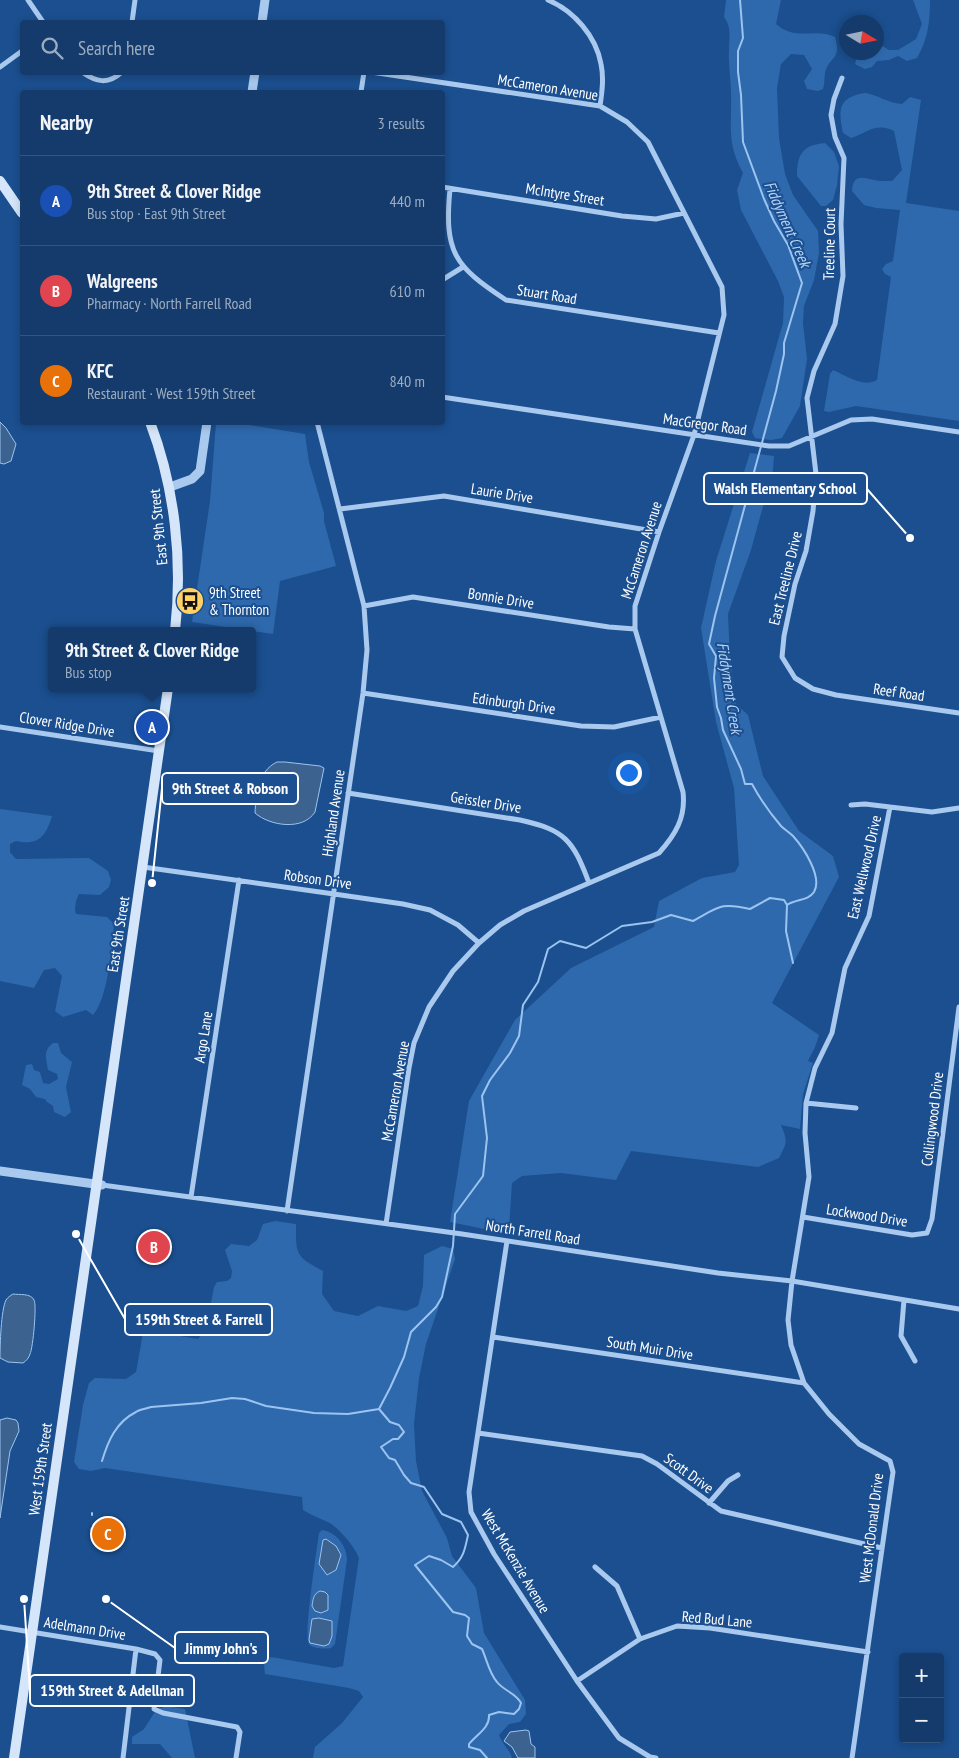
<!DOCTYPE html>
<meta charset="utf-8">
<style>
:root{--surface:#143b6b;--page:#214673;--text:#f1f3f6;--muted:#9dadc1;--line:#33557e;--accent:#e69b98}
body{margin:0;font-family:"PT Sans Narrow",sans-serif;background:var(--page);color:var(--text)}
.controls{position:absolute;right:15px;bottom:15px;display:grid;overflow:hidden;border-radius:5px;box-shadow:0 2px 8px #0003}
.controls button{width:45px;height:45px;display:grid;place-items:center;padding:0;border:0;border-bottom:1px solid var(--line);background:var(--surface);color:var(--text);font:25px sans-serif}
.compass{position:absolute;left:839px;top:15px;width:45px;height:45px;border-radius:50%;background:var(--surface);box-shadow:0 2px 8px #0003;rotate:100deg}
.you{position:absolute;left:628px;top:772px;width:18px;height:18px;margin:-12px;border:4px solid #fff;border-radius:50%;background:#1a73e8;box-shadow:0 0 0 8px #1a73e833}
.badge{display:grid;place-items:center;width:32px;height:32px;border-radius:50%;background:var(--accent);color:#fff;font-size:16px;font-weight:700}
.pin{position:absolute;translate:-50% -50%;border:2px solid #fff;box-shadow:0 1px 5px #0006}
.popup{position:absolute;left:48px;top:627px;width:208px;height:65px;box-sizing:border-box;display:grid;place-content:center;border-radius:5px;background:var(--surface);filter:drop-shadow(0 1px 4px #0005);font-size:16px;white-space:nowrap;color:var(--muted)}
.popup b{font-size:19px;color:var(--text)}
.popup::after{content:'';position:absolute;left:50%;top:100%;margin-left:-10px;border:10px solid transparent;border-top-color:var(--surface)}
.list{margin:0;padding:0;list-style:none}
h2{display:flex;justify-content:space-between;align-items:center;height:65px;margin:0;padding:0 20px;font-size:21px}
h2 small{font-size:16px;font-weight:400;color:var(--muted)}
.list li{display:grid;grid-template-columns:32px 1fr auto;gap:15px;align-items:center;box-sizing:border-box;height:90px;padding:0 20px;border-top:1px solid var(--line)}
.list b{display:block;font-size:19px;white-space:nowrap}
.list p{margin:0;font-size:16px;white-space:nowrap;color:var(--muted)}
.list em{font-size:16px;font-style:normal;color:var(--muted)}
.icon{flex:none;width:28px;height:28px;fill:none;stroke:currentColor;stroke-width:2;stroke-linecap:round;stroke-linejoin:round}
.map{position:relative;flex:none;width:959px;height:1758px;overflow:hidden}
.search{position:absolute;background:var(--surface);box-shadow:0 2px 8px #0003;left:20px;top:20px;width:425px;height:55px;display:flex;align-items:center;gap:12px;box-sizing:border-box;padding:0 18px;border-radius:5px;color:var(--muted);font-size:19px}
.panel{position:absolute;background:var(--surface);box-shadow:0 2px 8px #0003;left:20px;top:90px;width:425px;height:335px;border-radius:5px}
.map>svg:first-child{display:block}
.green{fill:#2e69ad}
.water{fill:#3c6290;stroke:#9cc4f0}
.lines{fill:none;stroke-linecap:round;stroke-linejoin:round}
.stream{stroke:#9cc4f0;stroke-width:2}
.minor{stroke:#a9c9ee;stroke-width:5}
.tertiary{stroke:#a9c9ee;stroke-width:9}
.secondary{stroke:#d6e6fa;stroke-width:10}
.labels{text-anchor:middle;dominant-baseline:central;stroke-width:4;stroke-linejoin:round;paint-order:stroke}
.street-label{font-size:15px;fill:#fff;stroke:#1b4f8f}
.poi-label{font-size:15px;fill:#fff;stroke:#1b4f8f;text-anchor:start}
.water-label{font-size:16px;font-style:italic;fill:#b5d3f5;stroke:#1b4f8f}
.leader{fill:none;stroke:#fff;stroke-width:2}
.callout-dot{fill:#fff;stroke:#1b4f8f;stroke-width:2}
.callout{fill:#1b4f8f;stroke:#fff;stroke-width:2}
.callout-label{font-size:16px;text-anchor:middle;font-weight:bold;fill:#fff}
</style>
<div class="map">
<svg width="959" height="1758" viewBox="0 0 959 1758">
<rect width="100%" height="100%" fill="#1b4f8f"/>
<!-- green -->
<path class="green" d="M726,0H781L776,24C796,42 816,27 835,37C842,60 829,56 825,73C824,79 825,83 823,89L818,91L807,89L804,81L812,69L804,55L791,54L781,64L777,88L779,138L785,174L793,195L818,231L819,253L814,280L804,306L803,323L807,359L800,406L782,438L771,440L755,438L752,432L783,323L784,297L778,281L741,210L737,190L743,173C726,142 732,126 731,93C731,79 728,64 729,50C729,37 732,28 724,17Z
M913,0H930C930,22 928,39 917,58L907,61L898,56L889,60L877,61L872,67L865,69L855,64L858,53L876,52L877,43L889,50H898L916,39L922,24Z
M865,93C879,95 887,103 902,104L910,97L921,100L906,203L959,211V421L856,406L829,412L824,411L830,374L833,370C847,376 863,388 877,380L891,277L885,274L882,269L886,264L893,261L900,210L876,208L864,205L852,191C853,170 868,180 880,181C884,181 888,181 892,181L902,170L894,131C875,122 868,133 851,138L843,133C838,110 838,97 865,93Z
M825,143L834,152L839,166L837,185L833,200L826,206H821L797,176C797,155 802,145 825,143Z
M216,423H238L305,434L309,462L324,513V521L336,566L280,581L273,634L192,622L210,501Z
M750,453L774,456L773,470L751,550L728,614L730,659L736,704L748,715L763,776L799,831L833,856L839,877L772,1003L819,1035L815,1047L808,1061L813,1063L803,1094L800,1129L781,1125C788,1142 787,1142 779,1158L758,1167L631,1151L616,1180L561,1173L522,1176L512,1183L509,1228L503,1233L450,1222L469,1101L515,1020L571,968L654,927L659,901L702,878L735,872L739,865L734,788L716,722L701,628L716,561Z
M0,809L52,816C46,836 39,846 16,841L10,844V852L16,859L89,858L108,871L111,880L109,887L100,895L79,894L76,901L75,910L76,914L107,917L114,924C112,946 108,999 93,1015L86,1010L63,1017L55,1011L62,976L55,968L44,970L34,988L0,981Z
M53,1043H58L61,1053L72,1062L66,1087L71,1112L65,1117L54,1112L53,1106L47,1102L45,1099L36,1097L30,1089L22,1085L26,1065L32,1064L34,1070L40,1072L43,1083L49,1084L58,1079L57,1074L48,1070C46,1059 43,1050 53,1043Z
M275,1221L296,1224C296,1255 295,1256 323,1271L322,1294L334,1311L358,1316L378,1306L406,1311L418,1306L423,1286L424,1255L442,1246L453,1249L455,1259L426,1344L419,1378L414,1424L416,1461L422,1491L447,1538L452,1556L476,1588L484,1633L525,1700L526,1714L520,1722L509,1724L499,1735C502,1744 510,1750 512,1758H313L315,1747L342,1723L363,1697L359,1691L349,1688L265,1674L264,1665L271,1657L334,1668L343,1666L359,1558C355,1547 339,1528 328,1522C319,1518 311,1515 303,1510L302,1497L105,1468L91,1471L79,1469L74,1462L83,1405L89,1383L95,1378L126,1379L136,1372L143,1333L156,1332L198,1339L206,1329L214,1287L217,1282L227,1281L231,1278L232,1271L225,1250L231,1244L249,1246L257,1240L263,1224Z
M322,1530C337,1532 347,1547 347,1560L335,1644L331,1648C325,1649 313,1649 309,1644C303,1638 317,1548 319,1533Z
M166,1706L185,1709L195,1758H172L160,1744H132V1737L144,1729L156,1710Z"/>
<!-- water -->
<path class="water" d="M0,422L6,428L16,444L11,461L4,464L0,463Z
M277,762H285L320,766L324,768L315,812C303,831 270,826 255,813C256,794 258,771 277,762Z
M13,1294C19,1295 31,1293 34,1300C37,1305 33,1348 30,1354C29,1358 26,1361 23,1363L8,1362L0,1358C0,1345 1,1310 6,1300C8,1297 10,1296 13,1294Z
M7,1418L16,1420L18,1423L19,1431L10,1451L0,1518V1420Z
M326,1539L336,1546L341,1555L336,1570L327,1575L319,1564L323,1540Z
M320,1591L325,1592L328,1595V1610L321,1613L315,1611L312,1606C313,1600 313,1594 320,1591Z
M319,1618L332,1621V1636L329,1644L324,1646L310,1643L309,1640L312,1619Z
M526,1730L529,1731L531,1744L535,1747V1758H518L512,1747L504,1741L510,1732Z"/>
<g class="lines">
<!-- stream -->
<path class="stream" d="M740,0L743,38L738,51V72L741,95L743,142L764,199L774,221L788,245L802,283L784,343V354L776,391L715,616L709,644L716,656L714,678L717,707L721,718L723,730L741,769L745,784H752C760,799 770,813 781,826C785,830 789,832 793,836C803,847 823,877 814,892C808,901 796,899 787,905
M787,905L786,931L793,963
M379,1409L390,1388L404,1357L411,1332L436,1307L442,1297L453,1246L455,1214L483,1176L487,1138L482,1096L490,1080L510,1053L519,1036L523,1005L538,982L548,949L560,941L586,948L622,926L652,922L671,915L693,921C719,907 720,902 750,909L770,898L784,900L787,905
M379,1409L390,1422L399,1425L404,1432L398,1439H393L381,1447L389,1458L395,1460L404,1475L411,1483L424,1487L442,1514L461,1522L468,1535C465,1549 464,1557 453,1567L441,1560L429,1556L415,1565L453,1612L465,1615L469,1618L467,1636L472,1644L482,1649C487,1660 489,1673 497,1682C504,1691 516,1693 521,1703L519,1709L514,1714L499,1712L489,1715C490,1728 477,1734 469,1744V1747L480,1750L487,1758
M102,1461C108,1441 116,1422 136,1412C140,1409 146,1409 151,1407L201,1403L232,1398L245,1399L266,1406L314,1413L348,1414L379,1409
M92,1515V1513"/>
<!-- minor -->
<path class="minor" d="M28,0L43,22
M548,0C574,11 596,36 601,64C604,78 602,92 600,106
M132,22L135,0
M0,67L22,51
M82,72C96,82 108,85 122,72
M371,72L600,106L627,122L648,142L722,287L724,315L694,435L659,532L635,606V629L683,792C686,818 675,835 659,853L524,911L500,925L479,943L453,971L429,1007L414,1043L409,1068L386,1224
M842,78L834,99L831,115L835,137L844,158L841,224L843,276L835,324L814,371L807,398L816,474L813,511L806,551L795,584L784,636L782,657L795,678L813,689L836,695L959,713
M361,92L364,72
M442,187L622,216L656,219L684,213
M450,189C444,252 454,266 506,300L719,333
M442,280L463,267
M442,397L769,446H789L851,420L872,419L959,432
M340,509L444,496L659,532
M364,606L413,597L609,627L635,629
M363,693L581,726L614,727L661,717
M0,727L159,751
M348,793L520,820C565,830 573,840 589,883
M851,805L865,804L932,812L959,808
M143,867L334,894L403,904L430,910L458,925L479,943
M806,1103L856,1108
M102,1185L462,1234L718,1273L792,1281L959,1309
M191,1197L239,880
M287,1211L363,693L367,650L364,606L317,422
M803,1217L912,1235L927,1233L932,1219L959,1007
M507,1241L469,1492L471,1512L494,1554L577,1681L619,1738L650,1757L656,1758
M904,1300L901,1336L915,1361
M493,1337L804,1383
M478,1433L642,1456L657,1464L721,1511L882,1548
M709,1503L728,1481L738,1475
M595,1567L617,1586L640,1639
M0,1627L136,1649L155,1654L160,1660L154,1709L163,1713L237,1727L240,1732L236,1758
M577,1681L640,1639L677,1626L710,1628L868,1652
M123,1758L136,1649
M852,1758L893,1472L890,1461L859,1444L829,1414L804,1383L791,1345L788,1320L792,1281L809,1177L805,1133L806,1103L815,1068L832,1033L845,968L869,916L890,807"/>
<!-- tertiary -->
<path class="tertiary" d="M262,22L265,0
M252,92L255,72
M170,487L192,479L200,471L207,422
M0,1171L102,1185"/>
<!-- secondary -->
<path class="secondary" d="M0,181L22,213
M150,422C175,488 183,561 175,631
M14,1758L168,688"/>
</g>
<!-- icons -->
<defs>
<symbol id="bus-disc" viewBox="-11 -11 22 22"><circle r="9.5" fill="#ffd166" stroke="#1b4f8f"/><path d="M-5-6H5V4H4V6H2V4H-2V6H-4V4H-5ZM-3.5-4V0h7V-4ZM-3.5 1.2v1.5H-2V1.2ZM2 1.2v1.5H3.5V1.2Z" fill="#111"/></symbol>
</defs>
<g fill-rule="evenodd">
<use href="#bus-disc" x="174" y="585" width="32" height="32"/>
</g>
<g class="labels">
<!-- street labels -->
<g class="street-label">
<text transform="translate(548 87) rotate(9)">McCameron Avenue</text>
<text transform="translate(565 194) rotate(9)">McIntyre Street</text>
<text transform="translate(829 244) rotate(-89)">Treeline Court</text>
<text transform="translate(547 294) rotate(9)">Stuart Road</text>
<text transform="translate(705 424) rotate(8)">MacGregor Road</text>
<text transform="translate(502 493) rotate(9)">Laurie Drive</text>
<text transform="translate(158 527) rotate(-96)">East 9th Street</text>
<text transform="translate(641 550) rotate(-72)">McCameron Avenue</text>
<text transform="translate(785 578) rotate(-76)">East Treeline Drive</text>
<text transform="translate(501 598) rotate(9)">Bonnie Drive</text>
<text transform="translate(899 692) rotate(8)">Reef Road</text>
<text transform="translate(514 703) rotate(8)">Edinburgh Drive</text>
<text transform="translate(67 724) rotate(9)">Clover Ridge Drive</text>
<text transform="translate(486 802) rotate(9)">Geissler Drive</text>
<text transform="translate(333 813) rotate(-82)">Highland Avenue</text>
<text transform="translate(864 867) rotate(-77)">East Wellwood Drive</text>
<text transform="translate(318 879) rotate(8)">Robson Drive</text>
<text transform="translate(118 934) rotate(-81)">East 9th Street</text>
<text transform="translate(203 1037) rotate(-81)">Argo Lane</text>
<text transform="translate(395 1091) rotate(-80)">McCameron Avenue</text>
<text transform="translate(932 1119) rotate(-83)">Collingwood Drive</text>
<text transform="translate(867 1215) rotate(9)">Lockwood Drive</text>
<text transform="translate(533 1232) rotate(9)">North Farrell Road</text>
<text transform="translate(650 1348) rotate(9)">South Muir Drive</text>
<text transform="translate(40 1469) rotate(-82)">West 159th Street</text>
<text transform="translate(689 1473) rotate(36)">Scott Drive</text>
<text transform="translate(871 1528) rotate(-83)">West McDonald Drive</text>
<text transform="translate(516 1561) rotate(59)">West McKenzie Avenue</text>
<text transform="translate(717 1619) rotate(5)">Red Bud Lane</text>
<text transform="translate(85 1628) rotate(9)">Adelmann Drive</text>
</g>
<!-- poi labels -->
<g class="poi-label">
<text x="209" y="592">9th Street<tspan x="209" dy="17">&amp; Thornton</tspan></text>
</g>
<!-- water labels -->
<g class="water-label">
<text transform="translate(788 224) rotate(66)">Fiddyment Creek</text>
<text transform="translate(730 688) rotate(81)">Fiddyment Creek</text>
</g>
</g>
<!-- callouts -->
<path class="leader" d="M910 538L867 489M152 883L162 788M76 1234L125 1319M106 1599L175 1648M24 1599L30 1691"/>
<g class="callout-dot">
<circle cx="910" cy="538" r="5"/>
<circle cx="152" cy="883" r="5"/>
<circle cx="76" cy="1234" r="5"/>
<circle cx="106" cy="1599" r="5"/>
<circle cx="24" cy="1599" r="5"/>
</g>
<g class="callout">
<rect x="704" y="473" width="163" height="31" rx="5"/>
<rect x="162" y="773" width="136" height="31" rx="5"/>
<rect x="125" y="1304" width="147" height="31" rx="5"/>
<rect x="175" y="1632" width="93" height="31" rx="5"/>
<rect x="30" y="1675" width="164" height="31" rx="5"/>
</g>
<g class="callout-label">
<text x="785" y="494">Walsh Elementary School</text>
<text x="230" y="794">9th Street &amp; Robson</text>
<text x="199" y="1325">159th Street &amp; Farrell</text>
<text x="221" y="1654">Jimmy John's</text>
<text x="112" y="1696">159th Street &amp; Adellman</text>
</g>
</svg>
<div class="controls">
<button>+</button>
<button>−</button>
</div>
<svg class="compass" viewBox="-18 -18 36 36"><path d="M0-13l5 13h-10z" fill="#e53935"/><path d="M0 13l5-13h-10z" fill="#9dadc1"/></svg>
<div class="you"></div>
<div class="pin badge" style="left:152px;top:727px;background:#1a4fb4">A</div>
<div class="popup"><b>9th Street &amp; Clover Ridge</b>Bus stop</div>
<div class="pin badge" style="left:154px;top:1247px;background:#e0444e">B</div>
<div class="pin badge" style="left:108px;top:1534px;background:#e8710a">C</div>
<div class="search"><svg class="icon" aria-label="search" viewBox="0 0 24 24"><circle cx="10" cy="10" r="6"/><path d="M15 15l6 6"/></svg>Search here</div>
<section class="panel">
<h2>Nearby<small>3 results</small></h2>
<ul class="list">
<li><span class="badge" style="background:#1a4fb4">A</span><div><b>9th Street &amp; Clover Ridge</b><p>Bus stop · East 9th Street</p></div><em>440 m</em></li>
<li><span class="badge" style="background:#e0444e">B</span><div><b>Walgreens</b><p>Pharmacy · North Farrell Road</p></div><em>610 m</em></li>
<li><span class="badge" style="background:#e8710a">C</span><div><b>KFC</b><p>Restaurant · West 159th Street</p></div><em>840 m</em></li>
</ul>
</section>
</div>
